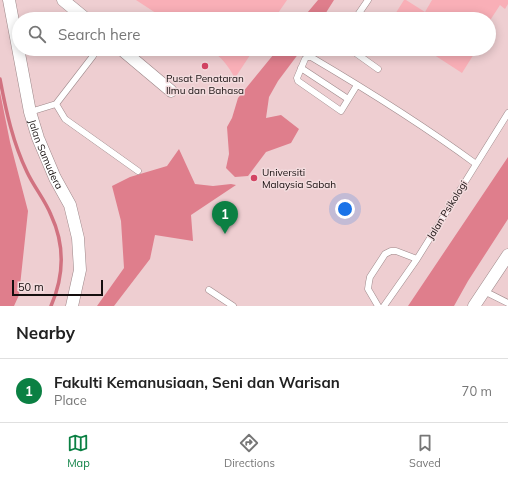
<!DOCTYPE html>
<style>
:root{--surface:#fff;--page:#f2f2f2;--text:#222;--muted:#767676;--line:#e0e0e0;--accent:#0b8043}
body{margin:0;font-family:Mulish,sans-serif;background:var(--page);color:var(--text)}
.scale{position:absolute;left:12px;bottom:10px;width:91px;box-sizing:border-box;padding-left:4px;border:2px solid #150e0e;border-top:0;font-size:11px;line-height:14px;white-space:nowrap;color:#150e0e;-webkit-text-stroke:3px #f3dcde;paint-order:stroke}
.you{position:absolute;left:345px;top:209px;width:14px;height:14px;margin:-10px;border:3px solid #fff;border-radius:50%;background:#1a73e8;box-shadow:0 0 0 6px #1a73e833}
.badge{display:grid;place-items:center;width:26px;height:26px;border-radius:50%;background:var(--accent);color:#fff;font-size:13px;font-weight:700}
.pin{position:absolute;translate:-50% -33px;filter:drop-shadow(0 1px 2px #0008)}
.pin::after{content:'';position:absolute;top:21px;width:14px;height:12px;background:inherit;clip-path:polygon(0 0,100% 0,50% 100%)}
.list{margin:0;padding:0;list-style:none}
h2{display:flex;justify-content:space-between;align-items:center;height:52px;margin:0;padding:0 16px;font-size:17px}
h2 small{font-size:13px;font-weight:400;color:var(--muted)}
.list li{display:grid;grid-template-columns:26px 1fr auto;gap:12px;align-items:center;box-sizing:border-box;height:64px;padding:0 16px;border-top:1px solid var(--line)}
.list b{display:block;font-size:15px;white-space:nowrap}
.list p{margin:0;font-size:13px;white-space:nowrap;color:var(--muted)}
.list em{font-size:13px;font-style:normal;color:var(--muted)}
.icon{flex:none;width:22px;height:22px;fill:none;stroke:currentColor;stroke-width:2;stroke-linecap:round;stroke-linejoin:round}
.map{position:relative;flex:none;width:508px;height:306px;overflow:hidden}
.search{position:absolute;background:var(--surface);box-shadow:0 2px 10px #0003;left:12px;right:12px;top:12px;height:44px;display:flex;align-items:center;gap:10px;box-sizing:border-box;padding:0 14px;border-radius:22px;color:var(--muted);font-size:15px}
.sheet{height:116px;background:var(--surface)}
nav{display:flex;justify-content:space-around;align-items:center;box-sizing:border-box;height:56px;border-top:1px solid var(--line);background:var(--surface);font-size:11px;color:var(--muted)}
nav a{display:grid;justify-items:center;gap:2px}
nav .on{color:var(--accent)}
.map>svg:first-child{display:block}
.built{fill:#eeced1;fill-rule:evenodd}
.green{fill:#f9afb7}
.forest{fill:#df7e8c}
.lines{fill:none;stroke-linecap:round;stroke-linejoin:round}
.stream{stroke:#d17280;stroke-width:3.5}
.lane-casing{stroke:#9d888a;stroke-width:7}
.street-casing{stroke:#9d888a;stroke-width:13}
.lane{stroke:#fff;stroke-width:6}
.street{stroke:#fff;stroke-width:12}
.poi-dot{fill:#d34463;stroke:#f3dcde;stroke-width:1.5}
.labels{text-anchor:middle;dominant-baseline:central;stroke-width:3;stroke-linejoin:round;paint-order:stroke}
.poi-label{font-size:10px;fill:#150e0e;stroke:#f3dcde}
.street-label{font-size:10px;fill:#150e0e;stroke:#f3dcde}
</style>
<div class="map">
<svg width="508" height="306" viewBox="0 0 508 306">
<rect width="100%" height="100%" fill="#f3dcde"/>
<!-- built -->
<path class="built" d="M0,0H508V306H0ZM19,19H489V49H19Z"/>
<!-- green -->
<path class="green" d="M136,0H287L274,19H165Z
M404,0H406L425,12L432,0H508V4L505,9L500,5L489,22V19H392Z
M209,49H254L235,78C228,66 222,57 209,49Z
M425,49H477L462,73Z"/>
<!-- forest -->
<path class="forest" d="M318,0H334L322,19H302Z
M278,49H302L278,81L269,97L266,118L281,115L299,129L291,143L266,152L248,176L235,177L226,168L229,154L227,127L232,118L238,98Z
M0,92L10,142L28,211L19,295L14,306H0Z
M179,149L195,184L213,186L231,184L236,185L191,215L193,241L155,235L150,259L114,306H97L124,268L121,221L112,186L130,177L167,166Z
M508,157V219L468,281L454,306H408Z"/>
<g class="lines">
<!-- stream -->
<path class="stream" d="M0,79C6,111 13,143 27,172C34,187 45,200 51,215C65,245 64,276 51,306"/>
<defs>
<path id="lane" d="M355,19L368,0
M350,49L378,69
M301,68L348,99
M357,85L341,111L298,81L297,78L305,59L307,57H311C367,90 423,125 476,164
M56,104L93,56
M30,112L56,104L65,119L138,171
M209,290L233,306
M484,291L508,303
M378,306L368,289L369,282L370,277L385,254L391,251H396L417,259
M384,306L417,259L508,113"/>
<g id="street">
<path id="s1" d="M9,0L30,112L38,138L55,178L70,205L78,238L80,270L72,306"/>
<path d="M63,0L86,19"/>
<path d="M121,49L171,91"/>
<path d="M474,306L508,255"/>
</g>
</defs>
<!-- lane casing -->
<use href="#lane" class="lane-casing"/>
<!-- street casing -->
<use href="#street" class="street-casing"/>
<!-- lane -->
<use href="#lane" class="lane"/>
<!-- street -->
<use href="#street" class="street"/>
</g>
<!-- markers -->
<g class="poi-dot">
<circle cx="205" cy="66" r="4"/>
<circle cx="254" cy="178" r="4"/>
</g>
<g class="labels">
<!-- poi labels -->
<g class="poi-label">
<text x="205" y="78">Pusat Penataran<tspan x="205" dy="12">Ilmu dan Bahasa</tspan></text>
<text x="262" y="172" text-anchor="start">Universiti<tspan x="262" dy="12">Malaysia Sabah</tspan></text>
</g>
<!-- street labels -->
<g class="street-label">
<text stroke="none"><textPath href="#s1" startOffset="159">Jalan Samudera</textPath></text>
<text transform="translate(447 210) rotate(-58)">Jalan Psikologi</text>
</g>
</g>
</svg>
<div class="scale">50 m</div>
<div class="you"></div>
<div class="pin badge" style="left:225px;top:234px">1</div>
<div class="search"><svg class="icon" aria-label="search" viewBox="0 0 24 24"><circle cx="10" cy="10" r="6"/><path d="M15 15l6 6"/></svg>Search here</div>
</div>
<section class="sheet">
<h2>Nearby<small></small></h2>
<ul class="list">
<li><span class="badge">1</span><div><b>Fakulti Kemanusiaan, Seni dan Warisan</b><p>Place</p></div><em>70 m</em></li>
</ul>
</section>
<nav>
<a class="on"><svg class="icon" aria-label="map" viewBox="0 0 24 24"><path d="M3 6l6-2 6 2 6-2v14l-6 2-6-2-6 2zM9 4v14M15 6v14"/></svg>Map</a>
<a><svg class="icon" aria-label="directions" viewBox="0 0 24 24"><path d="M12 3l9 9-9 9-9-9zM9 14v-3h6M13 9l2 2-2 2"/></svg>Directions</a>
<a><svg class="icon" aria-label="saved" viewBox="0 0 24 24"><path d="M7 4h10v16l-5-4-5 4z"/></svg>Saved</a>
</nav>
